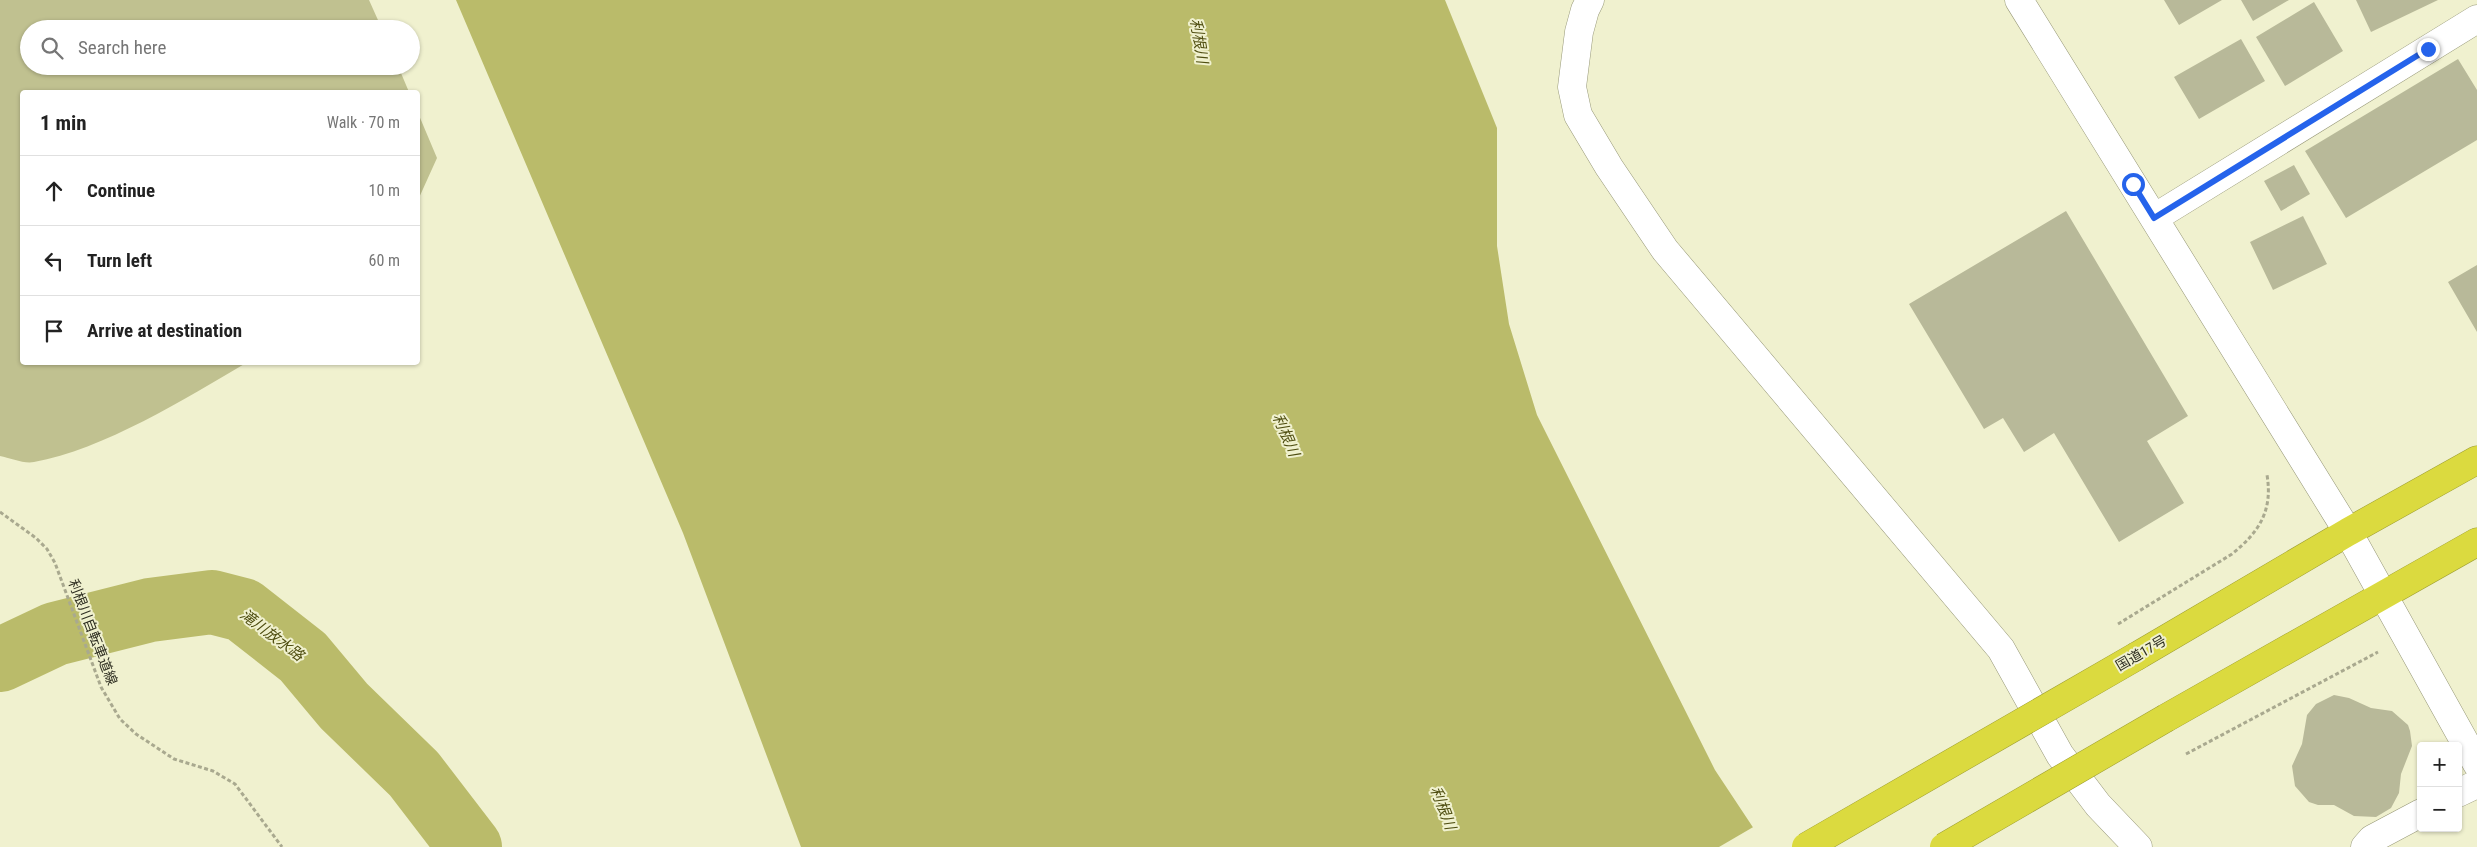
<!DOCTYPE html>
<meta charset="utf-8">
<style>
:root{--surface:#fff;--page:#f2f2f2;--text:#222;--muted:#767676;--line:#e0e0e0}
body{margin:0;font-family:"Roboto Condensed","Noto Sans JP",sans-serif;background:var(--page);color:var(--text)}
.controls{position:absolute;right:15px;bottom:15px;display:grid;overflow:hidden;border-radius:5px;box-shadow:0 1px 4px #0004}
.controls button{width:45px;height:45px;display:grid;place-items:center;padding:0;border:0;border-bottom:1px solid var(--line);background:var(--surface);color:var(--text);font:25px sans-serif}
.stop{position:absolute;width:15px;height:15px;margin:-11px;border:4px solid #2563eb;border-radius:50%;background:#fff}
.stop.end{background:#2563eb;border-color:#fff;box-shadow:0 1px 5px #0008}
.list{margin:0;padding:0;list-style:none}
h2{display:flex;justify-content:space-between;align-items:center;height:65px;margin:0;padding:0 20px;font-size:21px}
h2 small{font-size:16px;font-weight:400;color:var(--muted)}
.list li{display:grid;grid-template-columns:32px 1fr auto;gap:15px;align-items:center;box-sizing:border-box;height:70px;padding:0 20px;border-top:1px solid var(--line)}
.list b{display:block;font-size:19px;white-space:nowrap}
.list em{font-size:16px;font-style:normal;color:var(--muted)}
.icon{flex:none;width:28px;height:28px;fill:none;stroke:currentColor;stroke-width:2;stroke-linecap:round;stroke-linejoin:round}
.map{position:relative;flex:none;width:2477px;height:847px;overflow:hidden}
.search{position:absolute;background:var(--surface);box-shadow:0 1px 4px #0004;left:20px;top:20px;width:400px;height:55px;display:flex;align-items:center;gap:12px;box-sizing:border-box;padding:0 18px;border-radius:28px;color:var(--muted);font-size:19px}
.panel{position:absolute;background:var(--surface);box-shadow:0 1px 4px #0004;left:20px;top:90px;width:400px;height:275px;border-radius:5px}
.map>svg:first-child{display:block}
.green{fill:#c0c190}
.water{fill:#babb6a}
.pier{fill:#f0f1cf}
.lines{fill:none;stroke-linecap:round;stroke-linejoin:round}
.river{stroke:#babb6a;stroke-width:64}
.building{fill:#b8b999}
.minor-casing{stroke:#969777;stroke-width:29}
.highway-casing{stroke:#9e9e34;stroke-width:29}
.path{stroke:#a9a98f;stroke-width:3;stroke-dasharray:4 2.5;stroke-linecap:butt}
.minor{stroke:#fff;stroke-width:28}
.highway{stroke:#dbda3f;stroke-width:28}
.highway-bridge-casing{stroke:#9e9e34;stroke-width:29;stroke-linecap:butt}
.highway-bridge{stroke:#dbda3f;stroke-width:28}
.route{stroke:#2563eb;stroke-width:6}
.labels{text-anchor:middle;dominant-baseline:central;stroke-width:4;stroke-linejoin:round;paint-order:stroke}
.street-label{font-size:14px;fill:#2e2e21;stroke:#f0f1cf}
.water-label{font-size:15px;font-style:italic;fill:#4f4e11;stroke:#f0f1cf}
</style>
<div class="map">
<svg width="2477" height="847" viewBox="0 0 2477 847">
<rect width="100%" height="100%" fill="#f0f1cf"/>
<!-- green -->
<path class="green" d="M0,0H369L382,29H29V66H398L409,92H22V362L246,363C187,398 102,450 34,462C24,464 10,458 0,456Z
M418,113L437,158L418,200Z"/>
<!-- water -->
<path class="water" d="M456,0H1445L1497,128V246L1509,324L1537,415L1715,770L1766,847H801L683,533Z"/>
<!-- pier -->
<path class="pier" d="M1755,826L1769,847H1719Z"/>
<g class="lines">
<!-- river -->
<path class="river" d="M0,660L55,634L150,610L212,602L243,610L303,657L344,706L414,774L470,847"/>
</g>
<!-- building -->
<path class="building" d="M2164,0H2222L2179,25Z
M2241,0H2289L2253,21Z
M2356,0H2438L2371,32Z
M2314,2L2343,51L2285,86L2256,37Z
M2241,39L2265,81L2199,119L2174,77Z
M2458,59L2477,90V140L2346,218L2305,151Z
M2294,165L2310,194L2281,211L2264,181Z
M2066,211L2188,416L2147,441L2184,503L2119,542L2054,433L2024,452L2003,418L1984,429L1909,304Z
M2303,216L2327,264L2273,290L2250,242Z
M2477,265V332L2448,282Z
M2334,695L2349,698L2371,708L2392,711L2408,725L2410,731L2412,746L2401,774L2399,793L2391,808L2376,817L2354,816L2334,805H2318L2309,802L2295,786L2292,766L2302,744L2307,715L2316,704Z"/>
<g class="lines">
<defs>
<path id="minor" d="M1590,0L1585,10L1579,32L1572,87L1578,115L1609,167L1665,250L2001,649L2060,755L2098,805L2138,847
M2019,0L2348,532L2477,764
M2154,218L2477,19
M2458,793L2477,784
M2365,847L2372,839L2421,813"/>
<path id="highway" d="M2137,656L2348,532L2477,460
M2166,718L2477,542"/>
</defs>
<!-- minor casing -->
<use href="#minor" class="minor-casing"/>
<!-- highway casing -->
<use href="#highway" class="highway-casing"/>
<!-- path -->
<path class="path" d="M0,512L36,538L47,549L55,563L101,687L120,719L136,734L174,759L213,771L235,784L282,847
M2118,624L2232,554C2259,532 2273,511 2267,475
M2186,754L2378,652"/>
<!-- minor -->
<use href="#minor" class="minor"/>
<!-- highway -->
<use href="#highway" class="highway"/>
<defs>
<path id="highway-bridge" d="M1806,847L2137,656
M1944,847L2166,718"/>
</defs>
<!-- highway-bridge casing -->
<use href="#highway-bridge" class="highway-bridge-casing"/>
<!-- highway-bridge -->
<use href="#highway-bridge" class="highway-bridge"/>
</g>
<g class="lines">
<!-- route -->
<path class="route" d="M2133,184L2154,218L2428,49"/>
</g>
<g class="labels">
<!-- street labels -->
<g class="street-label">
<text transform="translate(93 632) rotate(69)">利根川自転車道線</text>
<text transform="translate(2141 653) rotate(-30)">国道17号</text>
</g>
<!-- water labels -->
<g class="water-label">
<text transform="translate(1199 41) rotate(81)">利根川</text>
<text transform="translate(1286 435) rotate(67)">利根川</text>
<text transform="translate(272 635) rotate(37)">滝川放水路</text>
<text transform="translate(1443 808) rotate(69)">利根川</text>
</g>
</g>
</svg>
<div class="controls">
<button>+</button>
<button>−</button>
</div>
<div class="stop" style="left:2133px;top:184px"></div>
<div class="stop end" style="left:2428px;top:49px"></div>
<div class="search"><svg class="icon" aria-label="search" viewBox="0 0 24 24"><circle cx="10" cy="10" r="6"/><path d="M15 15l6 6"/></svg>Search here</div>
<section class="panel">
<h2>1 min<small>Walk · 70 m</small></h2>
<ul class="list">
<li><svg class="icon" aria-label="ahead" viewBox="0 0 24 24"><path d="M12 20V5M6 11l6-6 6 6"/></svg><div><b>Continue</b></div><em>10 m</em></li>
<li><svg class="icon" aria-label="left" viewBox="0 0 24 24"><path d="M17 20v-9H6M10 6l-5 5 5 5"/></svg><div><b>Turn left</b></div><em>60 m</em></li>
<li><svg class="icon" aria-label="arrive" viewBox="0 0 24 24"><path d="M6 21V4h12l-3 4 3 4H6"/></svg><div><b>Arrive at destination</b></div></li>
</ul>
</section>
</div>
